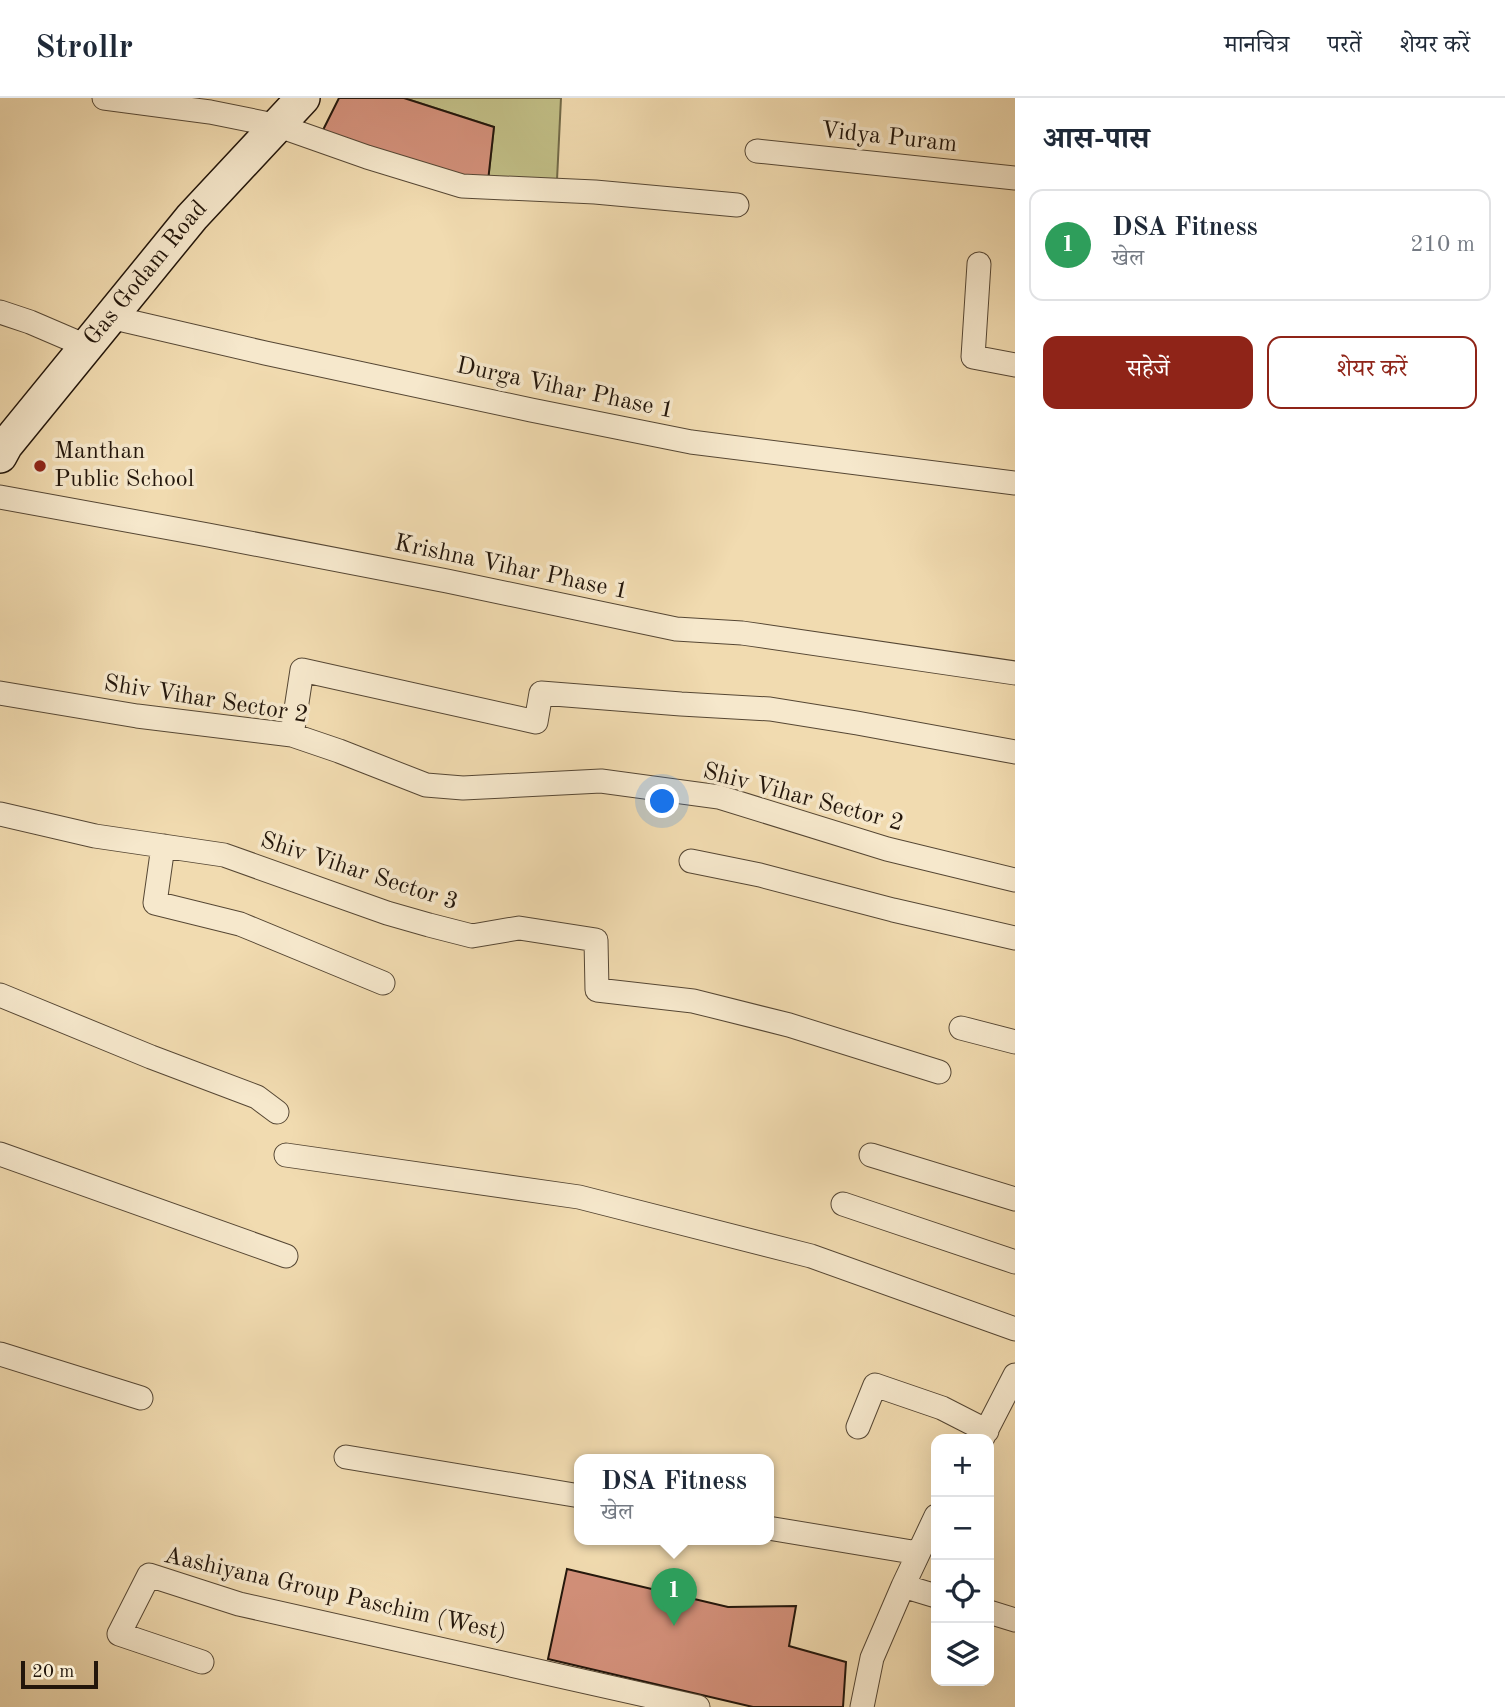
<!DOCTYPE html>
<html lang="hi">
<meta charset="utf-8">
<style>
:root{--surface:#fff;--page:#f2f2f3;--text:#1f2937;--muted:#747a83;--line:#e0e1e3;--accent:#8f2418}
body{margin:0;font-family:"Old Standard TT","Noto Serif Devanagari",serif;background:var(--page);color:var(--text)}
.controls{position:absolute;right:21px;bottom:21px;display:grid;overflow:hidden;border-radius:14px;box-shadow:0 7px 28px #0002}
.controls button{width:63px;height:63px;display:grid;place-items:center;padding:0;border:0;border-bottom:2px solid var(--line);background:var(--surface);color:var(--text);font:35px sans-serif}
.scale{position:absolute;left:21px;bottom:18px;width:77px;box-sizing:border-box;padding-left:7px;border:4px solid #23160b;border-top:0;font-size:19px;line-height:24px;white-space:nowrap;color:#23160b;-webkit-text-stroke:5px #f6e8cc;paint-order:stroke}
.you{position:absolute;left:663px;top:704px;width:24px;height:24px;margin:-18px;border:5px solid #fff;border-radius:50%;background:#1a73e8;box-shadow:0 0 0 10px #1a73e833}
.badge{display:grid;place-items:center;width:46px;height:46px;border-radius:50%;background:var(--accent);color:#fff;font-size:23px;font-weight:700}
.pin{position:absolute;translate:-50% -58px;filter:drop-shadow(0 2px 4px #0008)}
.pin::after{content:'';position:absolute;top:37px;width:24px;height:21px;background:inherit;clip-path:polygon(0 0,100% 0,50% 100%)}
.popup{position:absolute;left:574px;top:1356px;width:200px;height:91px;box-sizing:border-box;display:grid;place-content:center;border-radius:14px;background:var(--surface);filter:drop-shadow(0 2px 5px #0005);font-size:23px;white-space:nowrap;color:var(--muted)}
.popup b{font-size:26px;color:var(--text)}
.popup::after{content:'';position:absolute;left:50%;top:100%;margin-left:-14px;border:14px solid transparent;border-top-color:var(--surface)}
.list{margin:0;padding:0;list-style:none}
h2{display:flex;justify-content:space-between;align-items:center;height:91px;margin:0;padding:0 28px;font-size:30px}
h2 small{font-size:23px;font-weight:400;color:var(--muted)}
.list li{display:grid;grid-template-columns:46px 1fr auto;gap:21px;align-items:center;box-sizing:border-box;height:112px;margin:0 14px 14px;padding:0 14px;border:2px solid var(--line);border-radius:14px}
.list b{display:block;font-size:26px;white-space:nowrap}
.list p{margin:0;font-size:23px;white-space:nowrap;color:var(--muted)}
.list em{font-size:23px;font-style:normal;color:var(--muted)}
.actions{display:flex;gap:14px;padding:21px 28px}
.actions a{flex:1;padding:16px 0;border:2px solid var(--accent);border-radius:14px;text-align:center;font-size:24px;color:var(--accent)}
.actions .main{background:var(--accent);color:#fff}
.icon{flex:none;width:38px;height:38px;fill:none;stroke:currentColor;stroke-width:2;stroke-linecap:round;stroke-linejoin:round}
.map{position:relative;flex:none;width:1015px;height:1609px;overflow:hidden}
header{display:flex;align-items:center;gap:42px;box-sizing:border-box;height:98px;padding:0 35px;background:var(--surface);border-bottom:2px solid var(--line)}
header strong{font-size:33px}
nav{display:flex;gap:38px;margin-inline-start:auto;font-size:24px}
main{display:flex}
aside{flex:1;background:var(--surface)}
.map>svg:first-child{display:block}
.green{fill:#c1be86;stroke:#726a48;stroke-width:2}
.building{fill:#d3907a;stroke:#23160b;stroke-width:2}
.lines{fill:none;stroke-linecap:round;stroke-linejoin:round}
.street-casing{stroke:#564734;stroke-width:25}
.secondary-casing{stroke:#23160b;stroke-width:36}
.street{stroke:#f6e8cc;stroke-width:23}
.secondary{stroke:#f6e8cc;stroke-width:33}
.poi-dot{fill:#8f2418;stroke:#f6e8cc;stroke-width:2.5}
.labels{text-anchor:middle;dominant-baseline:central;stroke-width:7;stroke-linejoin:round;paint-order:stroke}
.street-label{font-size:24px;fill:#23160b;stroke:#f6e8cc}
.poi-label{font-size:24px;fill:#23160b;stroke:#f6e8cc;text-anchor:start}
</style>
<header>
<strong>Strollr</strong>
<nav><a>मानचित्र</a><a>परतें</a><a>शेयर करें</a></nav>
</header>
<main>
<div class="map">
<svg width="1015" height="1609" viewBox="0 0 1015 1609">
<rect width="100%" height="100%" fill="#f1dbb0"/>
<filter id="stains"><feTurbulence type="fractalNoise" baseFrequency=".00286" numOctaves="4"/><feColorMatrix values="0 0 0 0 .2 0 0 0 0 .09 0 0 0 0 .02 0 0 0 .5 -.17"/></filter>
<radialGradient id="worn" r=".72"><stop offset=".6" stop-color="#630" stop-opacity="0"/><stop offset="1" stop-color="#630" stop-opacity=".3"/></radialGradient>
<!-- green -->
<path class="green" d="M404,0H561L557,82L488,83L494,29Z"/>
<!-- building -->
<path class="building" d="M339,0H404L494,29L488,83L463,81L322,34Z
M567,1471L728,1509L796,1508L789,1548L846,1564L843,1609H753L548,1561Z"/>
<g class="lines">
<defs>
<path id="street" d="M104,0L210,14L279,28L367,59L462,88L595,94L737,107
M757,53L1015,80
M979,166L973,259L1015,267
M0,214L30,224L86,248
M110,219L265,255L531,312L691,344L1015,385
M0,399L208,437L447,483L676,531L742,535L1015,575
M0,595L137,618L292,637L339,653L426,687L463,690L601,683L719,699L887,751L1015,782
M292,637L302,572L536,624L541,595L681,606L770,611L857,625L1015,654
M0,716L95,738L224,757L387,815L429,827L472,838L519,830L596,842L597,892L693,903L789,927L939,974
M163,748L155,805L240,826L383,885
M691,763L760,777L893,812L1015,840
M0,897L151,959L257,999L277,1014
M961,930L1015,944
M0,1056L286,1158
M286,1057L579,1099L811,1158L1015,1231
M871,1057L1015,1101
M843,1106L1015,1164
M0,1256L141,1300
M858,1329L875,1287L942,1310L987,1333
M982,1341L1015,1277
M346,1359L580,1398
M768,1430L918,1455
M903,1488L936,1498
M989,1514L1015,1522
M202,1564L119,1536L149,1477L239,1506L698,1609
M862,1609L872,1560L903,1488L936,1418"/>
<g id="secondary">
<path id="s1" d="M0,358L6,347L192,119L303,0"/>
</g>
</defs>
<!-- street casing -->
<use href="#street" class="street-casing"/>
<!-- secondary casing -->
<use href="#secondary" class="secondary-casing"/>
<!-- street -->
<use href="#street" class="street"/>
<!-- secondary -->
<use href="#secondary" class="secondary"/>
</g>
<!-- markers -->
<circle class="poi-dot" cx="40" cy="368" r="7"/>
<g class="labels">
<!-- street labels -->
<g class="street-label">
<text transform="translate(889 40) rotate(6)">Vidya Puram</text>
<text stroke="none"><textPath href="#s1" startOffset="234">Gas Godam Road</textPath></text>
<text transform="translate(565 291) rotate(12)">Durga Vihar Phase 1</text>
<text transform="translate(511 470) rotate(12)">Krishna Vihar Phase 1</text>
<text transform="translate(206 602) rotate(9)">Shiv Vihar Sector 2</text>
<text transform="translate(803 700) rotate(15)">Shiv Vihar Sector 2</text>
<text transform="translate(359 774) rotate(18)">Shiv Vihar Sector 3</text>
<text transform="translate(335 1497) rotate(13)">Aashiyana Group Paschim (West)</text>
</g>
<!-- poi labels -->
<g class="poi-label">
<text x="54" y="354">Manthan<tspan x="54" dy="28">Public School</tspan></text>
</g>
</g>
<rect width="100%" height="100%" filter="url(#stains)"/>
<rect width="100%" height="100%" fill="url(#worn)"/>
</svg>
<div class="controls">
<button>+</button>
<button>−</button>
<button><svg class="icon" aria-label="locate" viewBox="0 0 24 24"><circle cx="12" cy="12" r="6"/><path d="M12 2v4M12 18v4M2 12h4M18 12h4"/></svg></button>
<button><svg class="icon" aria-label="layers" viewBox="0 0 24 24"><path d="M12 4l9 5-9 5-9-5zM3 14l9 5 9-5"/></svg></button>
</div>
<div class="scale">20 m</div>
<div class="you"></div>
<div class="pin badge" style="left:674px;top:1528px;background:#2e9e5b">1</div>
<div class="popup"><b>DSA Fitness</b>खेल</div>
</div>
<aside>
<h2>आस-पास<small></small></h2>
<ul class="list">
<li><span class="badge" style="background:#2e9e5b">1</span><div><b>DSA Fitness</b><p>खेल</p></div><em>210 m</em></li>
</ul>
<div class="actions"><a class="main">सहेजें</a><a>शेयर करें</a></div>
</aside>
</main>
